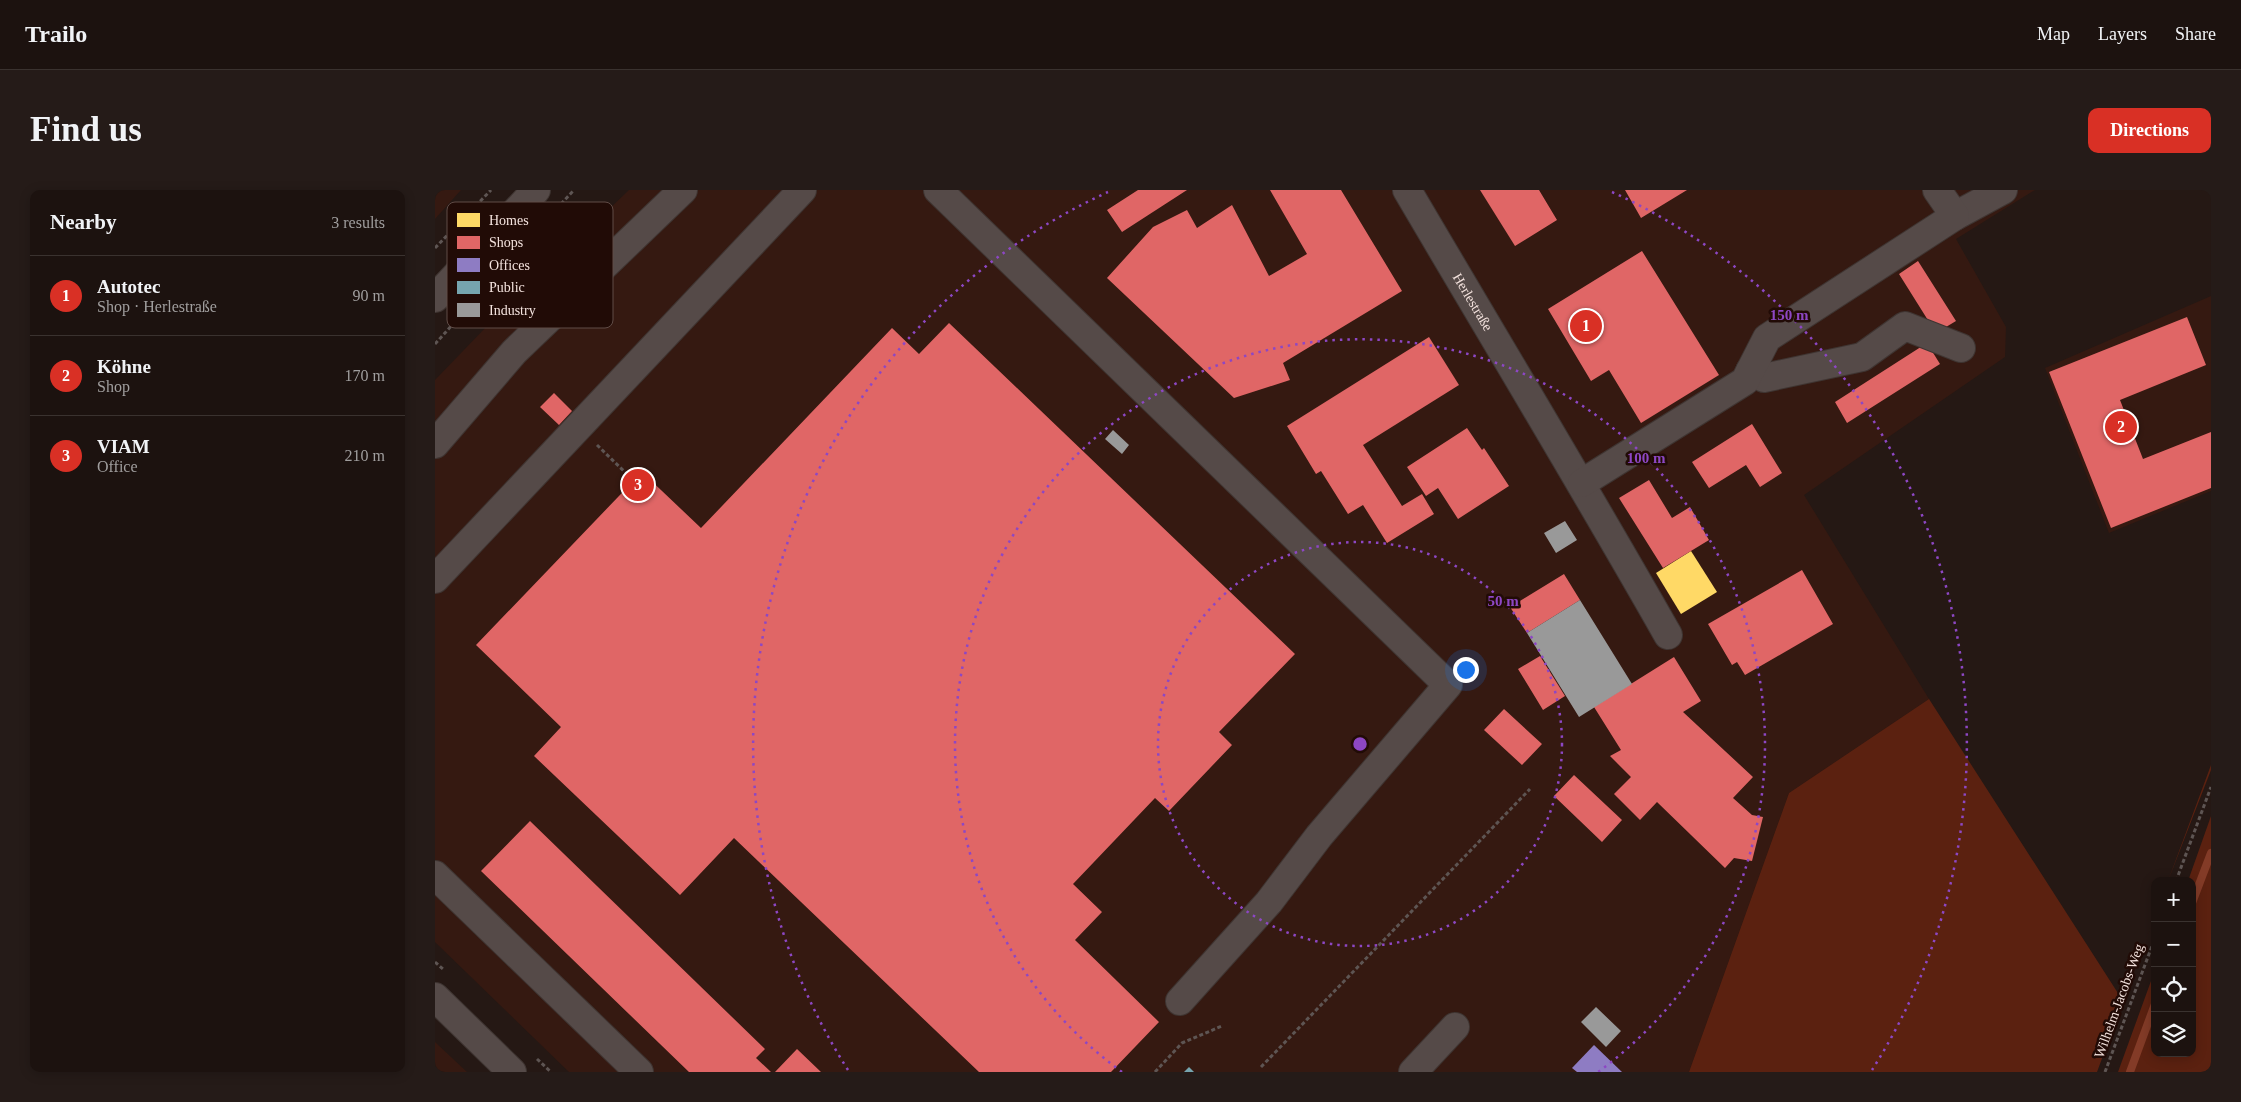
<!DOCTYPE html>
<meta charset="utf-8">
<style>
:root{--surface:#1c120f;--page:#251b18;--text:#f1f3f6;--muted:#a09e9e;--line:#3a322f;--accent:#d93025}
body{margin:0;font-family:Georgia,serif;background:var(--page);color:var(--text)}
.controls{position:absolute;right:15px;bottom:15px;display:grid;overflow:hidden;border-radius:10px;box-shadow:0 2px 12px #0003}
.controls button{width:45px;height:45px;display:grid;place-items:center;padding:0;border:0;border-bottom:1px solid var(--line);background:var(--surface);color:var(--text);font:25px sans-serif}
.you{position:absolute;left:1030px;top:479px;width:18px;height:18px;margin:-12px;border:4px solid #fff;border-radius:50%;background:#1a73e8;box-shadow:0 0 0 8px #1a73e833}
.badge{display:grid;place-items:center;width:32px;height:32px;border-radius:50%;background:var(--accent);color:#fff;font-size:16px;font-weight:700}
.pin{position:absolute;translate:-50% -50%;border:2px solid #fff;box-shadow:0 1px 5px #0006}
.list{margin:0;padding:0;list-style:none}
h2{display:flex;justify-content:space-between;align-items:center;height:65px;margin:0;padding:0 20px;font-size:21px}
h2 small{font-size:16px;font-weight:400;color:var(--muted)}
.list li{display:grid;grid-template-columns:32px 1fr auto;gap:15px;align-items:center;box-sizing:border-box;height:80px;padding:0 20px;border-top:1px solid var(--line)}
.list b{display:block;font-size:19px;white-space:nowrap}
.list p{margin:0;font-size:16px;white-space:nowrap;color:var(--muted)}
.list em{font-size:16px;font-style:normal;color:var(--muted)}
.icon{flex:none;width:28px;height:28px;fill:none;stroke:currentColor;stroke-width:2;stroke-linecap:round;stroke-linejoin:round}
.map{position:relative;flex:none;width:1776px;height:882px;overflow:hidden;border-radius:10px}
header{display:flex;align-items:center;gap:30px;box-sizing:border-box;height:70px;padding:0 25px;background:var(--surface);border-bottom:1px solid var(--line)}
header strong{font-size:24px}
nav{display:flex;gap:28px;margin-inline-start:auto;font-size:18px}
.intro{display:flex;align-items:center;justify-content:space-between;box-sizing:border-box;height:120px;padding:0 30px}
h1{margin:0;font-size:35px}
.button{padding:12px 22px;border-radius:10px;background:var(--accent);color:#fff;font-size:18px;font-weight:700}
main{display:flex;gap:30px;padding:0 30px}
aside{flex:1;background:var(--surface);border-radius:10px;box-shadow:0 2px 12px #0003}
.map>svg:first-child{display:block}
.built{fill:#351911}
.green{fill:#5b2110}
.homes{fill:#ffd966}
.shops{fill:#e06666}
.offices{fill:#8e7cc3}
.public{fill:#76a5af}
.industry{fill:#999}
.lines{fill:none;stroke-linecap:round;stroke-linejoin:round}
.stream{stroke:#833b27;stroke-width:8}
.minor-casing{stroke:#3f3532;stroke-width:30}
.path{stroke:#5e5553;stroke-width:3;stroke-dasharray:4 2.5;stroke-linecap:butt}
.minor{stroke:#554a48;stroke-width:28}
.ring{fill:none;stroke:#8d47c4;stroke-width:2.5;stroke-dasharray:2.5 5}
.labels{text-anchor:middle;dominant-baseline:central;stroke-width:5;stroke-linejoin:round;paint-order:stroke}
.street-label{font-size:14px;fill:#f4e3de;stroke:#210b06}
.key{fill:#210b06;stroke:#604c47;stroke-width:1}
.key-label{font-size:14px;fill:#f4e3de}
.centre{fill:#8d47c4;stroke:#210b06;stroke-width:2.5}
.ring-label{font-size:15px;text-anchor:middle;font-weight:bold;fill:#8d47c4;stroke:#210b06;stroke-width:5;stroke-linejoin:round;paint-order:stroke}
</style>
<header>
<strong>Trailo</strong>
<nav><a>Map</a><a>Layers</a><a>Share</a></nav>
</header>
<div class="intro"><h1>Find us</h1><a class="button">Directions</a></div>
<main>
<aside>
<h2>Nearby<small>3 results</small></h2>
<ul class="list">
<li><span class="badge">1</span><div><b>Autotec</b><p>Shop · Herlestraße</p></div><em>90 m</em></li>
<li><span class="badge">2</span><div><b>Köhne</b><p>Shop</p></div><em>170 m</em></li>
<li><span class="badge">3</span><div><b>VIAM</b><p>Office</p></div><em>210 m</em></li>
</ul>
</aside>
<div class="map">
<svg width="1776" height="882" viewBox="0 0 1776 882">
<rect width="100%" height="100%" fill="#251814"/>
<!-- built -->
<path class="built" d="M0,0H26L0,29Z
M194,0H1600L1521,49L1571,137L1570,167L1369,305L1494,509L1354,603L1254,882H134L0,752V190L54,134Z
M1776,106V301L1674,343L1610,178Z
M0,852L32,882H0Z"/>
<!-- green -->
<path class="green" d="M1494,509L1688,811L1720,725L1662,882H1254L1354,603Z
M1776,575V580L1733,691Z
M1776,626V882H1683L1720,780V863H1757V691H1753Z"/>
<!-- homes -->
<path class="homes" d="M1256,361L1282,402L1246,424L1221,383Z"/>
<!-- shops -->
<path class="shops" d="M703,0H752L687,42L672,20Z
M835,0H906L967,101L848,173L855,190L799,208L672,88L718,37L752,20L762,38L797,15L834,86L872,64Z
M1045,0H1104L1122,30L1080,56Z
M1190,0H1252L1206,28Z
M1207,61L1284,185L1206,233L1174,180L1156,191L1113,119Z
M1483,71L1521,131L1501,143L1464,84Z
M1752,127L1771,175L1685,210L1708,269L1776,242V298L1676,338L1614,182Z
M514,133L860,464L784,542L797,555L734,621L720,608L638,694L667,722L640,750L724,832L676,882H544L299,648L245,705L99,566L126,537L41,455L207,282L266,338L457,138L484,164Z
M994,147L1024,195L928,255L967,316L987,304L999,324L952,353L928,315L913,324L886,281L881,284L852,236Z
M1492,153L1505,174L1412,233L1400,212Z
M119,203L137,221L124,235L105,217Z
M1317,234L1347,283L1325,297L1311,275L1274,298L1257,272Z
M1032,238L1047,260L1049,258L1074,296L1023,329L1003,298L991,306L972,277Z
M1214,290L1237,328L1255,317L1274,350L1228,378L1184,308Z
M1367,380L1398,434L1310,485L1302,472L1297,475L1273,434Z
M1129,384L1145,410L1092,443L1075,417Z
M1105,466L1130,506L1108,520L1083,479Z
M1239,467L1266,511L1248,522L1318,587L1298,608L1317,625L1328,627L1317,671L1299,668L1290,678L1222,612L1205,630L1179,604L1196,587L1175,566L1186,560L1159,517Z
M1069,519L1107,554L1087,575L1049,540Z
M1139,585L1187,630L1167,652L1119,606Z
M95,631L330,859L321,868L336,882H254L46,681Z
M362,859L386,882H340Z"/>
<!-- offices -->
<path class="offices" d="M1159,855L1187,882H1142L1137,878Z"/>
<!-- public -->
<path class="public" d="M754,877L759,882H749Z"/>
<!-- industry -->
<path class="industry" d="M678,240L694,255L687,264L670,249Z
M1130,331L1142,350L1121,363L1109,343Z
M1145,410L1197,494L1144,527L1092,443Z
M1161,817L1186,841L1171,857L1146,832Z"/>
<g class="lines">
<!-- stream -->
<path class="stream" d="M1757,713L1776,663
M1695,882L1720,814"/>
<defs>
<g id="minor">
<path d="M503,0L1013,495L884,646L834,712L745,811"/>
<path id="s1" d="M972,0C1059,148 1148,295 1233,445"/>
<path d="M1520,26L1568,0"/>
<path d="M0,108L101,0"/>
<path d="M1315,181L1329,188L1427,167L1470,136L1526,158"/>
<path d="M0,254L79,162L248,0"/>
<path d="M1147,293L1310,191L1332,148L1520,26L1502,0"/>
<path d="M0,389L367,0"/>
<path d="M0,685L204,882"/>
<path d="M0,807L77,882"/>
<path d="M978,882L1020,837"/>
</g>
</defs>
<!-- minor casing -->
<use href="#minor" class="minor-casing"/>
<!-- path -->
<path class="path" d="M126,14L139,0
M0,58L56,0
M0,154L57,91
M162,255L196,288
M1741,691L1776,597
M0,772L9,780
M102,869L116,882
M826,877L1095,599
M720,882L747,853L787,836
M1670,882L1720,748"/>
<!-- minor -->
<use href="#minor" class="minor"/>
</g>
<!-- distance rings -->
<g class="ring">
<circle cx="925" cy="554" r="202"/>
<path d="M687 882A405 405 0 1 1 1163 882"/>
<path d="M413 880A607 607 0 0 1 673 2M1177 2A607 607 0 0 1 1437 880"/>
</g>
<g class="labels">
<!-- street labels -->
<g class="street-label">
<text stroke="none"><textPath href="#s1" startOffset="130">Herlestraße</textPath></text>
<text transform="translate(1684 811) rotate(-70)">Wilhelm-Jacobs-Weg</text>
</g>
</g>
<!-- legend -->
<rect x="12" y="12" width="166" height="126" rx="8" class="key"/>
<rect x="22" y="23" width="23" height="14" fill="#ffd966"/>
<rect x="22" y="46" width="23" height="13" fill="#e06666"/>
<rect x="22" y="68" width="23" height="14" fill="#8e7cc3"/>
<rect x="22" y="91" width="23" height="13" fill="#76a5af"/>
<rect x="22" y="113" width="23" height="14" fill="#999"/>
<g class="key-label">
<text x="54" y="35">Homes</text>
<text x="54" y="57">Shops</text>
<text x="54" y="80">Offices</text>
<text x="54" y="102">Public</text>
<text x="54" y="125">Industry</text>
</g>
<circle cx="925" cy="554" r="8" class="centre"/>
<g class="ring-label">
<text x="1354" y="130">150 m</text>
<text x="1211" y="273">100 m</text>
<text x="1068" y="416">50 m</text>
</g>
</svg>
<div class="controls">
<button>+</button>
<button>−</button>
<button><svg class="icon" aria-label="locate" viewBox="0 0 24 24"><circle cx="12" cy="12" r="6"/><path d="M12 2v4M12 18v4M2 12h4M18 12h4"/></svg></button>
<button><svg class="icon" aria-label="layers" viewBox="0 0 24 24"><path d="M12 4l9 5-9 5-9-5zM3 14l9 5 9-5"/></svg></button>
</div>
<div class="you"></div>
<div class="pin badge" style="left:1151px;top:136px">1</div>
<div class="pin badge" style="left:1686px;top:237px">2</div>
<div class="pin badge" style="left:203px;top:295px">3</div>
</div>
</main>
